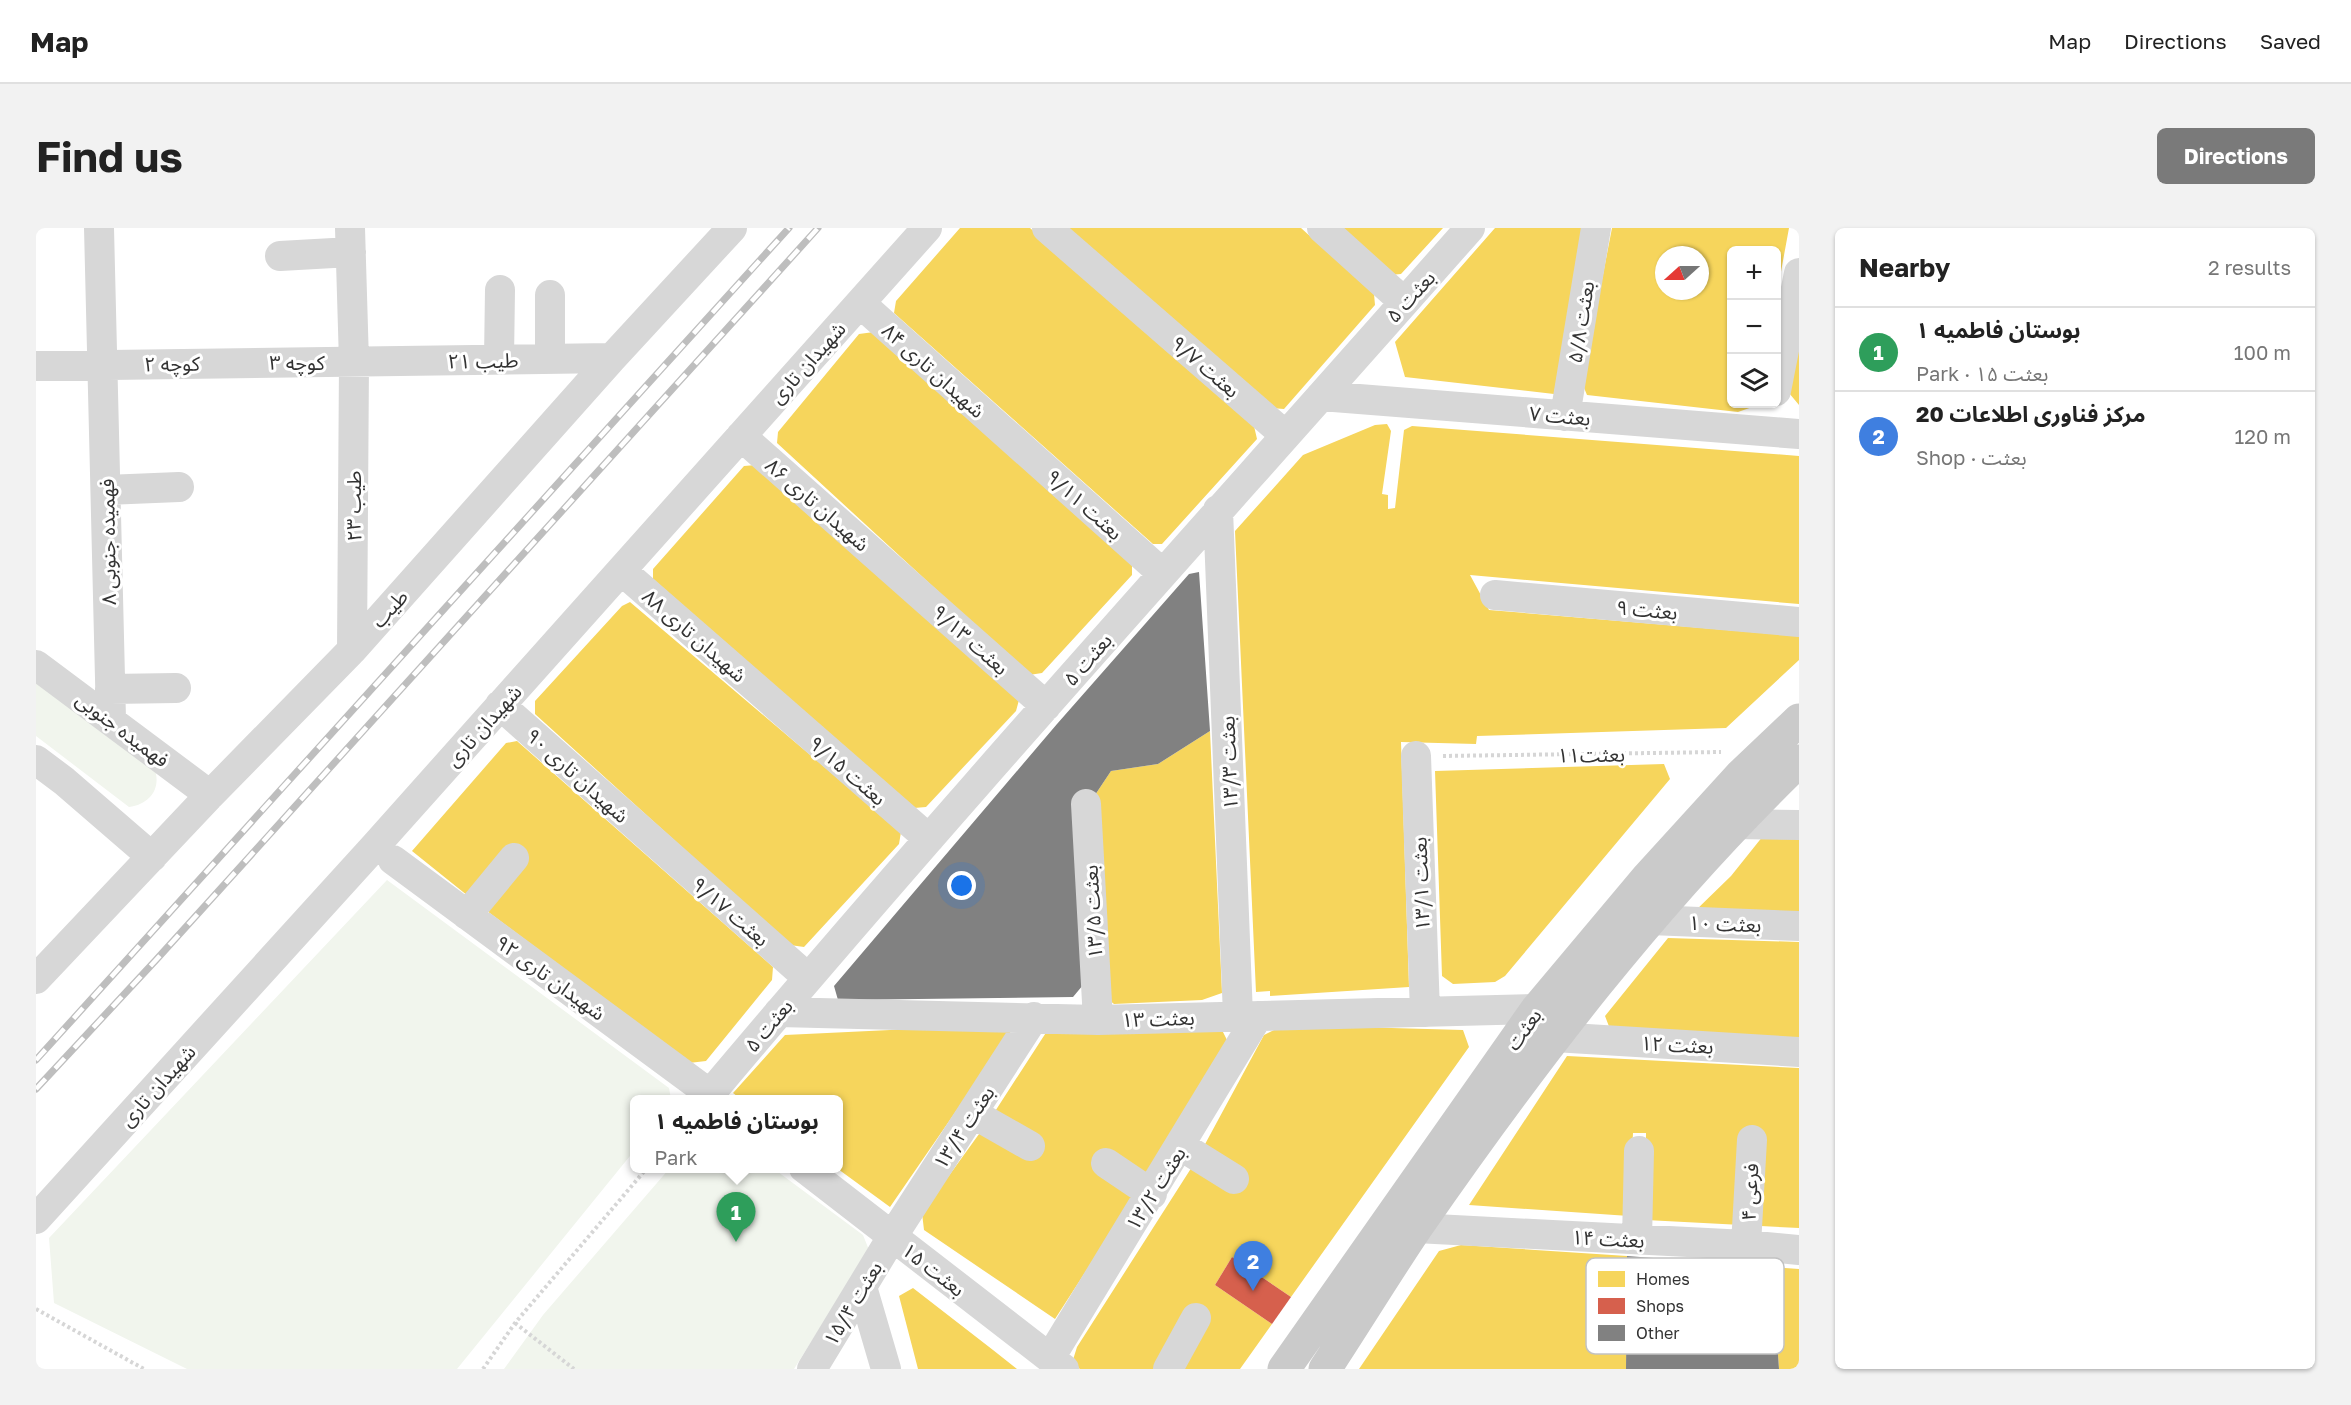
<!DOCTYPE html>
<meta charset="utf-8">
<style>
:root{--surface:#fff;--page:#f2f2f2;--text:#222;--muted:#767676;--line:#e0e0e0;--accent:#7a7a7a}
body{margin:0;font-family:"Golos Text","Noto Sans Arabic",sans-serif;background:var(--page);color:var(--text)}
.controls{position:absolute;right:18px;top:18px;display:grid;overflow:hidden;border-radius:9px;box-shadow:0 2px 4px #0004}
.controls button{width:54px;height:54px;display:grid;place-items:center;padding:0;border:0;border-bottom:2px solid var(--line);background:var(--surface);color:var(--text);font:30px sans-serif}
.compass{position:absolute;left:1619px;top:18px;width:54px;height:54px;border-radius:50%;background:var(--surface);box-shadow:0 2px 4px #0004;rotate:249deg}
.you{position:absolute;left:926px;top:658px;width:21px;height:21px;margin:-15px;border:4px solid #fff;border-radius:50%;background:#1a73e8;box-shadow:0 0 0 9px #1a73e833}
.badge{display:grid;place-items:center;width:39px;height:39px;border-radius:50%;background:var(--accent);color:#fff;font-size:20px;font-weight:700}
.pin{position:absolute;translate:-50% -50px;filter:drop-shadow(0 2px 3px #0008)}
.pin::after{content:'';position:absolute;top:32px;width:21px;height:18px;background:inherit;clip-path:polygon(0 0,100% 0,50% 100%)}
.popup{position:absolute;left:594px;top:867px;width:213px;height:78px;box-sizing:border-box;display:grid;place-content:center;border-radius:9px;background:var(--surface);filter:drop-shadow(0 2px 4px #0005);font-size:20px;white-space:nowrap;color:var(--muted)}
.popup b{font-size:22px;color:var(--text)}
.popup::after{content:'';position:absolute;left:50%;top:100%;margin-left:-12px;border:12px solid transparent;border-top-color:var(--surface)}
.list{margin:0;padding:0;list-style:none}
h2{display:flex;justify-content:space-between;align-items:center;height:78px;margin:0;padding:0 24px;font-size:26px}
h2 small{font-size:20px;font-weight:400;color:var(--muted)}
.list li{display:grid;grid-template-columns:39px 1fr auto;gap:18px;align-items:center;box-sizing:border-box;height:84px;padding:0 24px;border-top:2px solid var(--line)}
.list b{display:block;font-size:22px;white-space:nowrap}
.list p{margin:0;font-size:20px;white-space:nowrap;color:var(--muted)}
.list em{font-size:20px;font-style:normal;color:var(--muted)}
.icon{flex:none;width:33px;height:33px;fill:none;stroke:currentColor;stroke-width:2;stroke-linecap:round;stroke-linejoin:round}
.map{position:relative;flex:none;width:1763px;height:1141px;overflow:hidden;border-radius:9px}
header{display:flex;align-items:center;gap:36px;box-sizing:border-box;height:84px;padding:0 30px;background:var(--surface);border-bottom:2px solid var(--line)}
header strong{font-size:28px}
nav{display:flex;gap:33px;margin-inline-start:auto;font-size:21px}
.intro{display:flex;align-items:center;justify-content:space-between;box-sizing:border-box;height:144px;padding:0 36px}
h1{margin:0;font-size:42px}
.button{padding:15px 27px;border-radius:9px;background:var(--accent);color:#fff;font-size:21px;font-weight:700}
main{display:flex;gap:36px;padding:0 36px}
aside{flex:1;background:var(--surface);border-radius:9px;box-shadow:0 2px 4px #0004}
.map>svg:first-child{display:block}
.green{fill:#f1f5ed}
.homes{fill:#f6d55c;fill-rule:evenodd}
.shops{fill:#d6604d}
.building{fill:#818181}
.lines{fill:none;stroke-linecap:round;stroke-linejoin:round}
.path{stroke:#d6d6d6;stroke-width:4;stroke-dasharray:3 3;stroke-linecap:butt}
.minor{stroke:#d7d7d7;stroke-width:30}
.major{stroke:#cacaca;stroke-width:33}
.rail-casing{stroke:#bebebe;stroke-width:7}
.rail{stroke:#fff;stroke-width:4.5;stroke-dasharray:14;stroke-linecap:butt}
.labels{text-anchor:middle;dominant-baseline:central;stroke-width:6;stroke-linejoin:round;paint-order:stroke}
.street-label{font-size:20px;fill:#333;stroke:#fff}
.key{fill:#fff;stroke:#c2c2c2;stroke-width:1.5}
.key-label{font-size:16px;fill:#333}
</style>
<header>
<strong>Map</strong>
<nav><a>Map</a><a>Directions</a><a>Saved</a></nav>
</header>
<div class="intro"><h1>Find us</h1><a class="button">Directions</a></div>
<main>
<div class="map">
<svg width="1763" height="1141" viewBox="0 0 1763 1141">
<rect width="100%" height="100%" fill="#fff"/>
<!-- green -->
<path class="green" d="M0,453L118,539C126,559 115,576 93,579L0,508Z
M351,652L633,860L635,871L598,872V923L421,1141H151L18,1075L13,1010Z
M633,941H738L827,1007L833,1022L758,1141H468L507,1087Z"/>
<!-- homes -->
<path class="homes" d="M924,0H994L1218,198L1221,211L1126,316H1117L858,85L860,73Z
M1032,0H1265L1338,66L1339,77L1248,181L1235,180Z
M1301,0H1407L1365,46L1354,47Z
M1459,0H1547L1518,166L1369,149L1359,114Z
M1576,0H1753L1742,60L1740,22H1695V176H1725L1702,184L1551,167L1546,155ZM1628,27H1664V63H1628Z
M838,104L1096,335V347L1006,445L993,447L741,215L742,204L823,106Z
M1763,119V177L1753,165Z
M1351,196L1355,203L1346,266L1352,267V281L1359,280L1368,202L1376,198L1763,228V376L1434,347L1453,382L1763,408V432L1690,500L1441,508L1440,516L1365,514L1373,759L1234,768V763L1220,764L1199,303L1267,227L1339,197Z
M720,237L983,472L980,483L890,579L878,580L617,351V341L708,238Z
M594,374L865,604L863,616L768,719L754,717L499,486V473L586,378Z
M1174,503L1186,765L1166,772L1078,776L1067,767L1059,567L1075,543L1122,536Z
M481,513L737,739L736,752L670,833L653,835L447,680L376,623L470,515Z
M1628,536L1634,551L1469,748L1459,754L1417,756L1406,748L1399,543Z
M1731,603L1763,604V688L1657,685L1695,648Z
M1632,710L1763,714V811L1574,801L1569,788Z
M980,796L854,979L802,941V872H706L697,865L749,807Z
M1248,797L1427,802L1433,819L1255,1069L1196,1029L1179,1057L1236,1096L1204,1141H1044L1036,1135L1041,1119L1161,931L1228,807Z
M1013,800L1186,802L1192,814L1101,964L1019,1091L888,1002L886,985L956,888Z
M1531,828L1763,840V1000L1610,992V905H1597L1593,988L1433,977Z
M1425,1017L1591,1028L1590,1141H1323L1403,1023Z
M1736,1039L1763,1041V1141H1743Z
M877,1060L957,1122L981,1141H882L863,1068Z"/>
<!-- shops -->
<path class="shops" d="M1196,1029L1255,1069L1236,1096L1179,1057Z"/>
<!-- building -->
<path class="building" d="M1163,344L1174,503L1122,536L1075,543L1059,567L1047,757L1037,769L802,772L798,758L1021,496L1153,346Z
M1591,1028L1736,1039L1743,1141H1590Z"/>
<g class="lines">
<!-- path -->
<path class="path" d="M1407,528L1685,524
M0,1081L108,1141
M479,1095L538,1141
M447,1141L479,1095L611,940"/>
<!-- minor -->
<path class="minor" d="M63,0L75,491
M314,0L318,134L316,422
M1011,0L1249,207
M1286,0L1368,74
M244,28L315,24
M824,75L1126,345
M463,131L464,62
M514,131V67
M0,138L576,130
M1740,163L1763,45
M1285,168L1763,206
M1529,188L1560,0
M705,208L1010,478
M70,262L143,259
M1182,282L1202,788
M586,343L893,611
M1459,367L1763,394
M0,437L174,567
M74,461L140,460
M464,477L772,750
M1380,528L1389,784
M0,532L28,553L116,629
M1050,576L1062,792
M1700,596L1763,597
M357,632L674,866C921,572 1180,288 1434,0
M431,687L478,630
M1614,692L1763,698
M0,751L174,567L316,422L576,130L696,0
M743,784L1062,792L1501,781
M1518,809L1763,824
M936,885L994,918
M1145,918L1198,951
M1070,935L1116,966
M768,940L1028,1141
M0,991L339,618L891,0
M1380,1000L1710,1017L1763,1022
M1601,1011L1603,923
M1710,1017L1716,912
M826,1059L850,1141
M1014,1130L1222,788
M776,1141L856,1009L998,789
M1132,1141L1160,1090"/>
<!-- major -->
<path class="major" d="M1248,1141L1501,781L1611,650L1704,548L1763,492
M1289,1141C1320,1094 1349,1046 1380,1000C1495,834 1618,673 1763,533"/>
<defs>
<path id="rail" d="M0,832L753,0
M0,861L120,732L782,0"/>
</defs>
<!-- rail casing -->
<use href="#rail" class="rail-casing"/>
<!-- rail -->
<use href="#rail" class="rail"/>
</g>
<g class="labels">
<!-- street labels -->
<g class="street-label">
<text transform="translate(1374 68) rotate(-48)">بعثت ۵</text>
<text transform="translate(1544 94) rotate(-81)">بعثت ۵/۸</text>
<text transform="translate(447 132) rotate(-1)">طیب ۲‍۱</text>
<text x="261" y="134">کوچه ۳</text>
<text transform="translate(771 134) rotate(-48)">شهیدان تاری</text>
<text transform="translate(136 135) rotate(-1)">کوچه ۲</text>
<text transform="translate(1170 138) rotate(41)">بعثت ۹/۷</text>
<text transform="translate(898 142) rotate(42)">شهیدان تاری ۸۴</text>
<text transform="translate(1524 187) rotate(5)">بعثت ۷</text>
<text transform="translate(782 276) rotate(41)">شهیدان تاری ۸۶</text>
<text transform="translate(1049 276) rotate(42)">بعثت ۹/۱۱</text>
<text transform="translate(317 278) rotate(-90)">طیب ۲۳</text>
<text transform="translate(71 314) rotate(-91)">فهمیده جنوبی ۸</text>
<text transform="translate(353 380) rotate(-48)">طیب</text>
<text transform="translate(1611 381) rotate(5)">بعثت ۹</text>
<text transform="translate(659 407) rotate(41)">شهیدان تاری ۸۸</text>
<text transform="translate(935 411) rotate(42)">بعثت ۹/۱۳</text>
<text transform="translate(1051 431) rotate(-49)">بعثت ۵</text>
<text transform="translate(447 497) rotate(-48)">شهیدان تاری</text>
<text transform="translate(87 501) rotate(37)">فهمیده جنوبی</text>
<text transform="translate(1555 526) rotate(-1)">بعثت۱۱</text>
<text transform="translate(1192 535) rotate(-92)">بعثت ۱۳/۳</text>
<text transform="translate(812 542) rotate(41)">بعثت ۹/۱۵</text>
<text transform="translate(542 547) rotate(42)">شهیدان تاری ۹۰</text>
<text transform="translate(1384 656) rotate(-92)">بعثت ۱۳/۱</text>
<text transform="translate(695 683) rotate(41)">بعثت ۹/۱۷</text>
<text transform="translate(1056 684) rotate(-93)">بعثت ۱۳/۵</text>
<text transform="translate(1689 695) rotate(2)">بعثت ۱۰</text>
<text transform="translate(515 749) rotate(36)">شهیدان تاری ۹۲</text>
<text transform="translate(1122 790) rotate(-2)">بعثت ۱۳</text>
<text transform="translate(732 797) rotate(-50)">بعثت ۵</text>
<text transform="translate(1487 801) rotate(-55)">بعثت</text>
<text transform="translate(1641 816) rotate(3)">بعثت ۱۲</text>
<text transform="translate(121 857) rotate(-48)">شهیدان تاری</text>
<text transform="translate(927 899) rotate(-57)">بعثت ۱۳/۴</text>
<text transform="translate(1119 960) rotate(-58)">بعثت ۱۳/۲</text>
<text transform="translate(1713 964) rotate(-87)">فرعی ۴</text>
<text transform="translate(1572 1010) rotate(3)">بعثت ۱۴</text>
<text transform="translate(898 1041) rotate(38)">بعثت ۱۵</text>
<text transform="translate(816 1075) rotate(-59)">بعثت ۱۵/۴</text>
</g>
</g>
<!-- legend -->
<rect x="1550" y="1030" width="198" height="96" rx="9" class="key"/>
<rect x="1562" y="1043" width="27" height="16" fill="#f6d55c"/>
<rect x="1562" y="1070" width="27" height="16" fill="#d6604d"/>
<rect x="1562" y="1097" width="27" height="16" fill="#818181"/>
<g class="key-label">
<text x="1600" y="1057">Homes</text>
<text x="1600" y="1084">Shops</text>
<text x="1600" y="1111">Other</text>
</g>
</svg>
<div class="controls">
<button>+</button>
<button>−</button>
<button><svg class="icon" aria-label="layers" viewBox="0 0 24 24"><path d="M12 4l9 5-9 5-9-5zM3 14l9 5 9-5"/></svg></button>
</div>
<svg class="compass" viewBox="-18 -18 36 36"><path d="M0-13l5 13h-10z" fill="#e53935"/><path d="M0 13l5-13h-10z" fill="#767676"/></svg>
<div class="you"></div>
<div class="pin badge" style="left:700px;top:1014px;background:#2e9e5b">1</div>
<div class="popup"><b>بوستان فاطمیه ۱</b>Park</div>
<div class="pin badge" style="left:1217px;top:1063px;background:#3f7fe0">2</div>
</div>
<aside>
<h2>Nearby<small>2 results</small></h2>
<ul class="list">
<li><span class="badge" style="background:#2e9e5b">1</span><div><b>بوستان فاطمیه ۱</b><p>Park · بعثت ۱۵</p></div><em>100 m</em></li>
<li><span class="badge" style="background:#3f7fe0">2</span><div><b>مرکز فناوری اطلاعات 20</b><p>Shop · بعثت</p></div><em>120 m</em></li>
</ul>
</aside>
</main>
